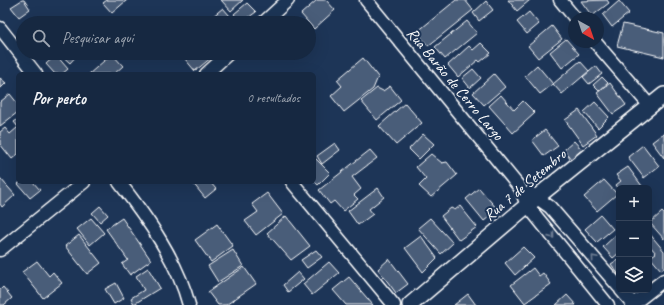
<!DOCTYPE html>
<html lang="pt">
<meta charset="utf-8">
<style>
:root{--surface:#162841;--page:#1f3048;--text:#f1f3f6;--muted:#9ea6b1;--line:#35445a}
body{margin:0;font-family:Caveat,sans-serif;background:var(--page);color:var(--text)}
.controls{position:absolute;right:12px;bottom:12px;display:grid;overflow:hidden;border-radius:6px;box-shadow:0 4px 16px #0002}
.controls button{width:36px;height:36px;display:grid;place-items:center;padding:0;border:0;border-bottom:1px solid var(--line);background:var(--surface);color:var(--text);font:20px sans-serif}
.compass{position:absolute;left:568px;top:12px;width:36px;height:36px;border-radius:50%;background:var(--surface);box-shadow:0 4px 16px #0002;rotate:140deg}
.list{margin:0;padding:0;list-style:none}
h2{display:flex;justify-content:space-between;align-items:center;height:52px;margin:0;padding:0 16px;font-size:17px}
h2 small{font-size:13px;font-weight:400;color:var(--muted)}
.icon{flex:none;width:22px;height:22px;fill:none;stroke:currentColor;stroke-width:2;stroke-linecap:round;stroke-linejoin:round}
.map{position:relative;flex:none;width:664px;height:305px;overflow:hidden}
.search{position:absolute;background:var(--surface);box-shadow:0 4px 16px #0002;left:16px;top:16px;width:300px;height:44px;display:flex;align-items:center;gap:10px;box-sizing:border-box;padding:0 14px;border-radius:22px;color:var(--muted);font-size:15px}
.panel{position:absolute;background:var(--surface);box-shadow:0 4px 16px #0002;left:16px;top:72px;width:300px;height:112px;border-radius:6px}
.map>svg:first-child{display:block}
.building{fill:#4a5d79;stroke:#fff}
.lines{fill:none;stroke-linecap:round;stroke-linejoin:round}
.minor-casing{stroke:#fff;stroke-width:15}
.tertiary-casing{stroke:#fff;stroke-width:18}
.minor{stroke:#1d3557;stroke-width:12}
.tertiary{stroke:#1d3557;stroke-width:15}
.oneway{stroke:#6c7c92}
.labels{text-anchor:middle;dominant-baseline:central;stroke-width:4;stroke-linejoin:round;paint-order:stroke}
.street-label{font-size:16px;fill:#fff;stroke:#1d3557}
</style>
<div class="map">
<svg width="664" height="305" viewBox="0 0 664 305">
<rect width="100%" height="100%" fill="#1d3557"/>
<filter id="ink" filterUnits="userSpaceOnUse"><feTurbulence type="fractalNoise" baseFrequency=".025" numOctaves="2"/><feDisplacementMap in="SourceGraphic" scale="8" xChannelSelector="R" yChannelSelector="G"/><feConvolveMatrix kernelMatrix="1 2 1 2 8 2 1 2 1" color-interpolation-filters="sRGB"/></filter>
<g filter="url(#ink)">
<!-- building -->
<path class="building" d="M22,0H24L30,9L19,17L11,7Z
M107,0H127L112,13L103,3Z
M221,0H243L231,11Z
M317,0H326L335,10L314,29L301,14Z
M456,0H465L473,10L428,46L417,32Z
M508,0H530L517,11Z
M607,0L609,3L592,16L581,1Z
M486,1L493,10L479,21L473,13Z
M619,1L629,13L612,27L603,15Z
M247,3L256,12L241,23L234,14Z
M223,8L236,23H216L212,17Z
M529,12L539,24L527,34L517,22Z
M180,16L186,23H171Z
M467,21L477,33L445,59L435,47Z
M623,24L664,33V57L617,46Z
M552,26L562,39L538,58L528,46Z
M566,39L579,54L562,68L550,52Z
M481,43L491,53L480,62L478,60L458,77L448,65L469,46L473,50Z
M59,53H79L70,63Z
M180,53H209L212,57L195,71Z
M286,53H296L291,58Z
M112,54L123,66L114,74H89Z
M56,55L68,69L62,74H55L46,64Z
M363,58L378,77L373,89L344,112L331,96L342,86L337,80Z
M580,61L589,71L562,94L553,84Z
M537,65L553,84L540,94L525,76Z
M596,66L602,74L589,84L583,77Z
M473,69L481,78L470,88L462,78Z
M494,74L505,87L484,105L473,93Z
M602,77L608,83L599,91L593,85Z
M0,78L6,83L0,89Z
M610,83L626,105L613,114L597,93Z
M390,86L401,100L377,120L361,101L377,88L383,91Z
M10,94L18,104V112L0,126V102Z
M501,95L514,110L523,101L535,113L513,133L489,106Z
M595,102L609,117L598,128L584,112Z
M405,103L422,123L396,145L379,126Z
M579,110L597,135L583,145L565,120Z
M18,119V127L14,122Z
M18,127V154L12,159L0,144V132L5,128L10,134Z
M545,130L558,146L544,156L532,140Z
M664,133V158L652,142Z
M423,134L434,144L419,159L409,149Z
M574,141L582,150L571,159L564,150Z
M335,143L340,150L322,164L317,156Z
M643,145L659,166L644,178L628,157Z
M370,150L377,158L352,177L361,189L354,195L358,199L343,211L334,201L330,204L319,190Z
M431,154L442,163L447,162L457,175L431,197L419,186L426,179L416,167Z
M314,157L330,173L318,185L314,181Z
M628,167L642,186L638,188H619V189L616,185L621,181L616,175Z
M0,178L15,195L2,207L0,204Z
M604,180L617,194L597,211L584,197Z
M20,182H33L40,190L30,198L18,184Z
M192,182H210L216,189L205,198Z
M378,188L384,197L369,209L373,214L358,225L348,211Z
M479,188L498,210L484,221L466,199Z
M267,193L283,214L256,235L245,221L258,212L252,204Z
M100,206L108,215L100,222L92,213Z
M460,206L477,227L459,240L441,216L451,208L455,210Z
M662,212L664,214V239L650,223Z
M601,215L613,229L597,242L585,229Z
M286,216L310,246L291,260L267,233Z
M91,218L104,233L90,245L77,229Z
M122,218L151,260L130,275L122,264L128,260L106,229Z
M430,218L453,243L441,254L418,228Z
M217,224L233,246L211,262L195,240Z
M619,232V253L613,258L603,247Z
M649,233L664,251V268L661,270L650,257L656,253L649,245Z
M79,235L101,263L87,274L65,246Z
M421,236L437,258L423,272L405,248Z
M523,247L534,258L515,275L505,263Z
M233,250L243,266L218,282L208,266Z
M316,250L322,257L307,268L301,260Z
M389,259L408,284L396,293L378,269Z
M619,259V275L611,264Z
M37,261L49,276L53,272L62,283L43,298L22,272Z
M329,262L339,273L312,295L303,284Z
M244,267L256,284L226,305H218L208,292Z
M148,268L160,288L134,304L131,298L144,290L136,276Z
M533,268L539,276L543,273L551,284L525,303L511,285Z
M298,272L304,279L288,292L283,285Z
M349,277L373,305H346L333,290Z
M116,283L124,298L114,304L105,289Z
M3,287L12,298L4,305H0V290Z
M468,294L476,305H454Z
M567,295L576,305H556Z"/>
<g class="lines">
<defs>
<path id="minor" d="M366,0L520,188L527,205L608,305
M560,0L575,18
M263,23L288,0
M0,28L36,74
M595,42L650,106
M206,74L229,53
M119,182C148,219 177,260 189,305
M292,182L394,305
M530,193L550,207L619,287
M0,250L84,182
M621,290L634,305
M632,305L664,280"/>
<path id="tertiary" d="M410,305L537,197L664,95"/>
</defs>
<!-- minor casing -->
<use href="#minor" class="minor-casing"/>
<!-- tertiary casing -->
<use href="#tertiary" class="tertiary-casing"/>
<!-- minor -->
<use href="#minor" class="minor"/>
<!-- tertiary -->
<use href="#tertiary" class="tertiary"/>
</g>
<!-- one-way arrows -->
<defs><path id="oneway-chevron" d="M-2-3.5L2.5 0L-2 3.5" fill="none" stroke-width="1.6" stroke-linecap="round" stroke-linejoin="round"/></defs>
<g class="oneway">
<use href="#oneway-chevron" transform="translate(552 236) rotate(51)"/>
<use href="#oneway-chevron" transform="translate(594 258) rotate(-131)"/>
</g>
</g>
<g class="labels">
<!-- street labels -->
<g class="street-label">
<text transform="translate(455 84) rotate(50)">Rua Barão de Cerro Largo</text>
<text transform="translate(525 185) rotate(-40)">Rua 7 de Setembro</text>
</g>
</g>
</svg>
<div class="controls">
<button>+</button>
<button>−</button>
<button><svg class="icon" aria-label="layers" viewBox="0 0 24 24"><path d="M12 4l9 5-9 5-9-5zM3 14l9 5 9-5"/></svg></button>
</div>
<svg class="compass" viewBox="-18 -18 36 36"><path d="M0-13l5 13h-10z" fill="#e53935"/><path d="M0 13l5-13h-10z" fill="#9ea6b1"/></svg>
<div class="search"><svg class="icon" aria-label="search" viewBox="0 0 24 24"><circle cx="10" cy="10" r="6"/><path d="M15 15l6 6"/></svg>Pesquisar aqui</div>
<section class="panel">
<h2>Por perto<small>0 resultados</small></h2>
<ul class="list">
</ul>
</section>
</div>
